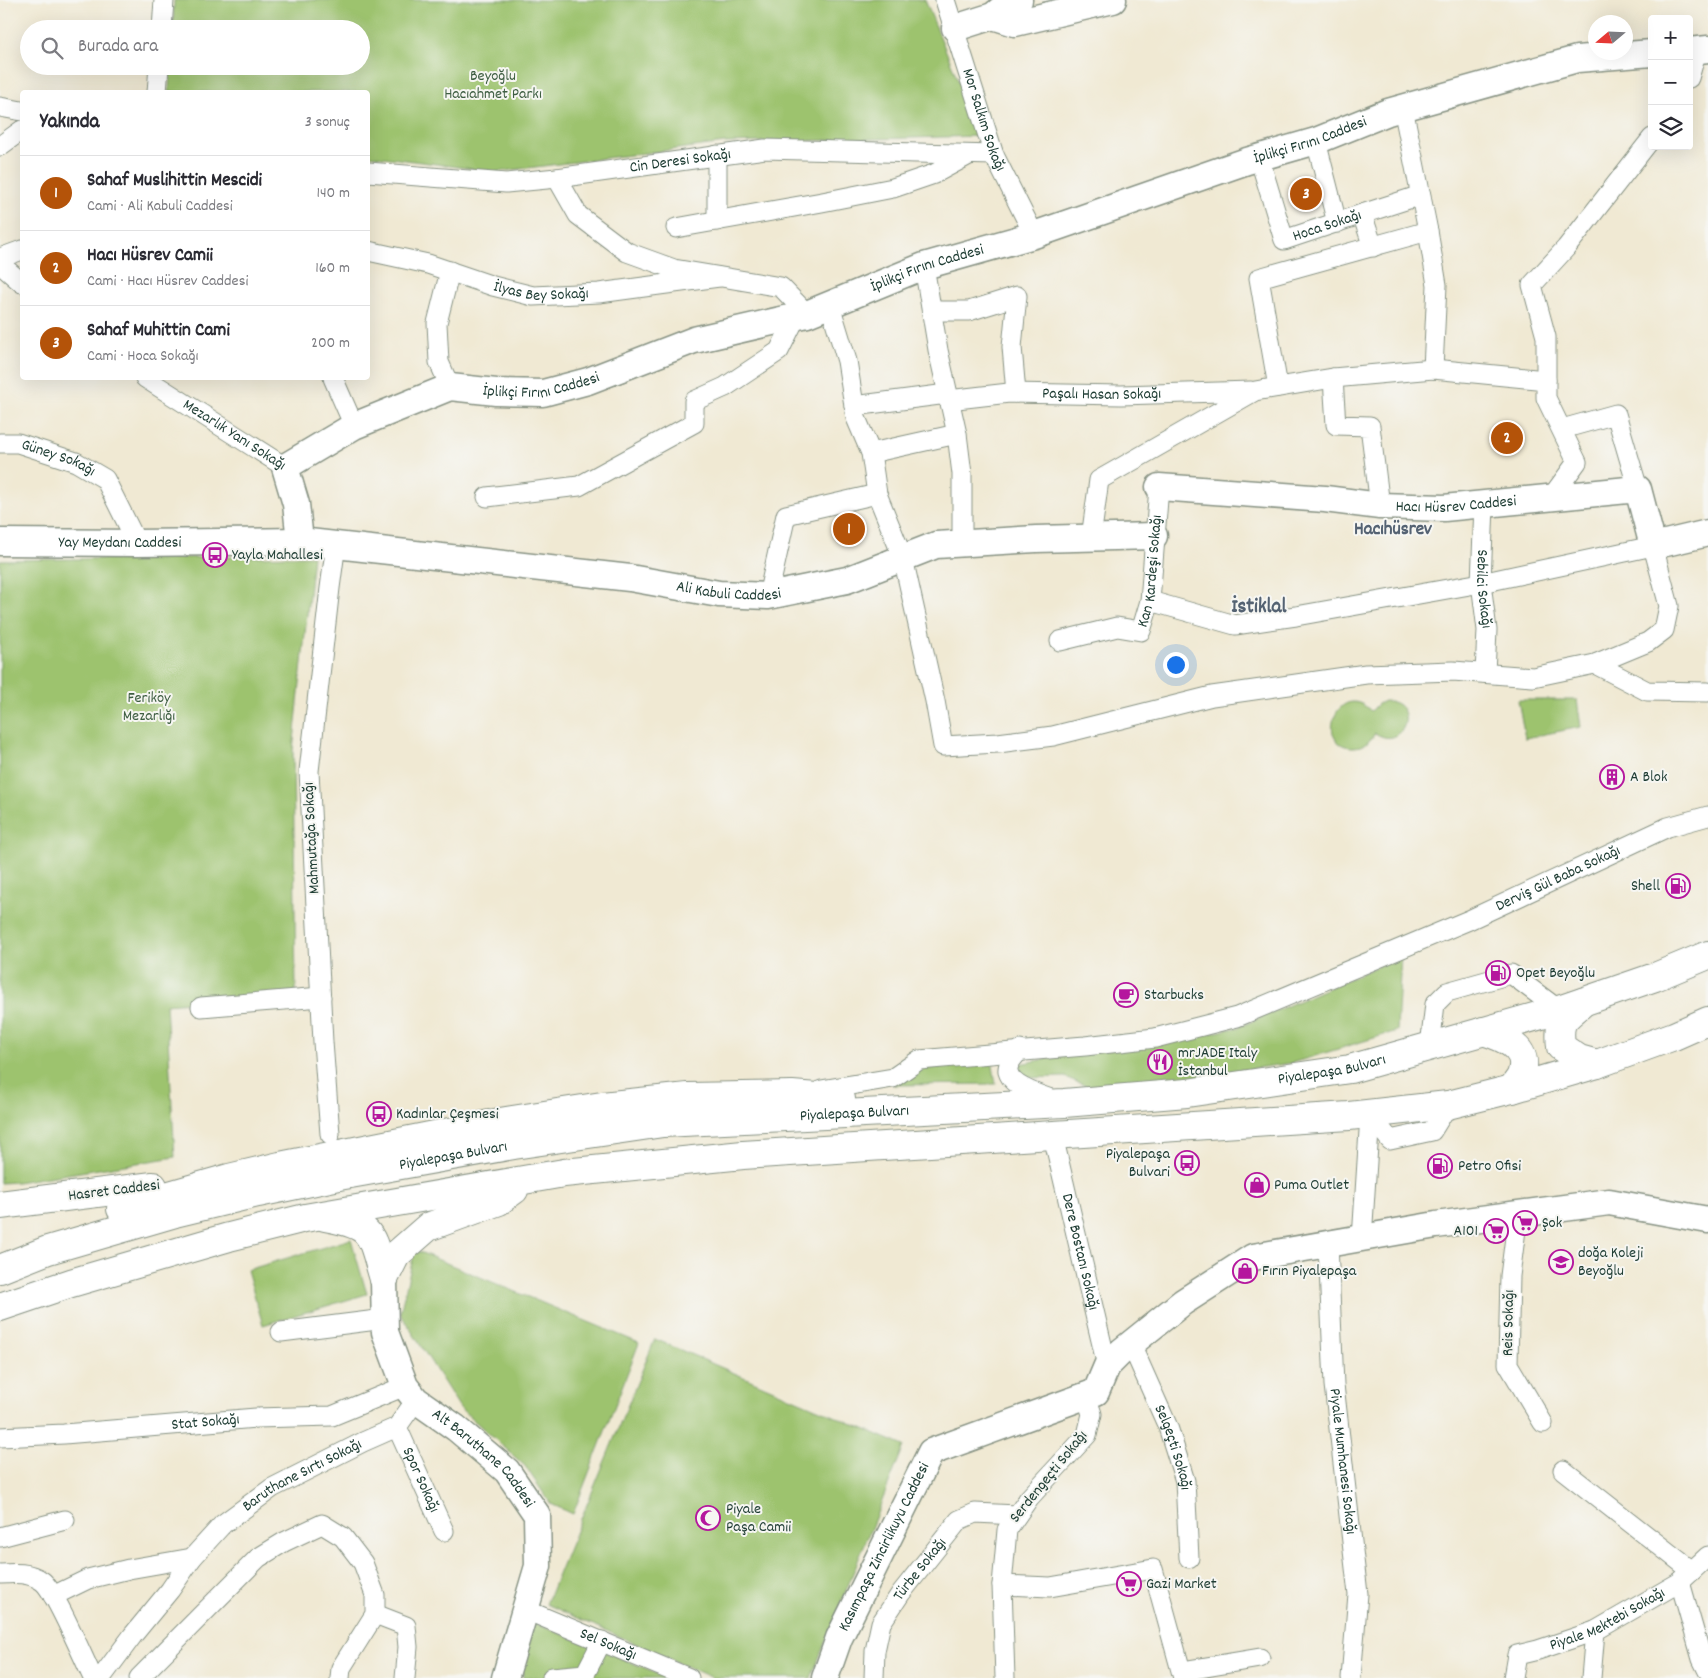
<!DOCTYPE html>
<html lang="tr">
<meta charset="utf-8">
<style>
:root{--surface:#fff;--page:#f7f7f7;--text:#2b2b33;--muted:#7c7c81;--line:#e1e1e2;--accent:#b45309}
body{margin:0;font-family:Dekko,sans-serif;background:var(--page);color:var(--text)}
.controls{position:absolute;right:15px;top:15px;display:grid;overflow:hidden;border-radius:5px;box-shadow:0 5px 20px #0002}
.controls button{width:45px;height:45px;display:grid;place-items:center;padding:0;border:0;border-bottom:1px solid var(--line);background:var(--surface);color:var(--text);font:25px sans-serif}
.compass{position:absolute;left:1588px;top:15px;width:45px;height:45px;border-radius:50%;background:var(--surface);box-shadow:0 5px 20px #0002;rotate:251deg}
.you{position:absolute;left:1175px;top:664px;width:18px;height:18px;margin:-12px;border:4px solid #fff;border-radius:50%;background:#1a73e8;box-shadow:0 0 0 8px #1a73e833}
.badge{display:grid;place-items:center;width:32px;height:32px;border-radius:50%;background:var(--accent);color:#fff;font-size:16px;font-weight:700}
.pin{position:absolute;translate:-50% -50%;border:2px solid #fff;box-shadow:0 1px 5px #0006}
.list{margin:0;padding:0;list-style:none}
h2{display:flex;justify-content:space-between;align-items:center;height:65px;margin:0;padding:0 20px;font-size:21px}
h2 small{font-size:16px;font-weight:400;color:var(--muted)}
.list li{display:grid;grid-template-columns:32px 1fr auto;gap:15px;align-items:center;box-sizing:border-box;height:75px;padding:0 20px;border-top:1px solid var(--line)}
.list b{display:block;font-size:19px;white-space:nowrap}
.list p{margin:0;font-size:16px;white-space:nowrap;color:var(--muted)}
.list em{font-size:16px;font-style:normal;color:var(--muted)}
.icon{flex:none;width:28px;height:28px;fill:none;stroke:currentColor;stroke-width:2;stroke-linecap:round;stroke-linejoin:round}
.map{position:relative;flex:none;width:1708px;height:1678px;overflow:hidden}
.search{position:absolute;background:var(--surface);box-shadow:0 5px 20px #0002;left:20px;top:20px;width:350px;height:55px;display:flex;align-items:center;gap:12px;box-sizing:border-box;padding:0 18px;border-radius:28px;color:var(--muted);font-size:19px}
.panel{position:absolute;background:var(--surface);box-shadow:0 5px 20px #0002;left:20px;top:90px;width:350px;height:290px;border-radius:5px}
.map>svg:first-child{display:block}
.green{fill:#9dc36e;stroke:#5e8051}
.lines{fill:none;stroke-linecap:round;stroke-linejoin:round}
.street-casing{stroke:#889384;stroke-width:21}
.secondary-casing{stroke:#889384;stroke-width:29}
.primary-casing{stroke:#889384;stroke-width:30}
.street{stroke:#fff;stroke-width:19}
.secondary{stroke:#fff;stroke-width:26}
.primary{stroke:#fff;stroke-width:28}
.labels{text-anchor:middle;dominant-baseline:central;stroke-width:4;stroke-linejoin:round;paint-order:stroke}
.park-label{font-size:16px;fill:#3e5e42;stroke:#f6f6f2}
.street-label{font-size:16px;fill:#1f3d34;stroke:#f6f6f2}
.poi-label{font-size:16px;fill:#1f3d34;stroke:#f6f6f2;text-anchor:start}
.quarter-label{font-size:19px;font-weight:bold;fill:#556373;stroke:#f6f6f2}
.district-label{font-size:21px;font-weight:bold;fill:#556373;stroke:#f6f6f2}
</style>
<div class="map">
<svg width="1708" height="1678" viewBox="0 0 1708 1678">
<rect width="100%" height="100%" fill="#f6f6f2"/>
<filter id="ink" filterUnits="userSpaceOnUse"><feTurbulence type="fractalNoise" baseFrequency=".02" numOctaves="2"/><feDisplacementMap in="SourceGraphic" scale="10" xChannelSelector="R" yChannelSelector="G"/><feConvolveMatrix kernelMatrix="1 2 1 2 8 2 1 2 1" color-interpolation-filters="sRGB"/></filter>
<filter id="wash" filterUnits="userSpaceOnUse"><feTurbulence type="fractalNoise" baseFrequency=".0096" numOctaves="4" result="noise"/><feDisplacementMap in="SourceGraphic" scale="20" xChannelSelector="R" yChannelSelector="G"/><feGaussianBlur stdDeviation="1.12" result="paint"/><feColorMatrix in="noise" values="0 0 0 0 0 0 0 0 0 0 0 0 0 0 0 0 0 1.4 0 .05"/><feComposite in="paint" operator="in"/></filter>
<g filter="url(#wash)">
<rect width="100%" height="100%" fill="#f0e9d3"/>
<!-- green -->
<path class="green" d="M174,0H925L981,136L725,143L496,172L368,155V92H169L170,66H361V29H173Z
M313,556L293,751L296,993L166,1004L175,1157L17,1182L0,1183V560Z
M1518,700H1577L1581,727L1525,738Z
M1384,701C1420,700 1406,753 1375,733C1370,742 1363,747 1353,747C1313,747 1338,678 1371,711L1378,704Z
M1401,956L1397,1031L1292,1063L1158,1082L1089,1087L1065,1077L1024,1078L1019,1064L1073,1054L1166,1043L1239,1027Z
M992,1060L996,1084L893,1085L915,1070Z
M351,1239L367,1294L263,1325L247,1270Z
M415,1250L639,1343L573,1514L551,1504L525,1466L460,1408L400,1313Z
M655,1339L904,1446L811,1678H713L546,1604Z
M534,1623L665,1676L664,1678H523L522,1661Z"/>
</g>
<g filter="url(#ink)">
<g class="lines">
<defs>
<g id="street">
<path id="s1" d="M945,0L994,155L1034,235"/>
<path d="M162,29L164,0"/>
<path d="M1689,78L1697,50"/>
<path d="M157,92L159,66"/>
<path d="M0,107L22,111"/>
<path d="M1403,108L1428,231L1437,285L1433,369"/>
<path d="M1316,141L1337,223"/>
<path d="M0,146L22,130"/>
<path d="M717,155V221"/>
<path id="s2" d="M1259,157L1284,240L1362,214L1373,247"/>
<path id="s3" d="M368,172L506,183L557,178L765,149L994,155"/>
<path d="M557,178L578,215L627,252L674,269L781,287L807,314"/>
<path d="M1362,214L1421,195"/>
<path d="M676,228L822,202L893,188L934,174L969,155"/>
<path id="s4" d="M368,251L428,264L493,286L533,296L599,293L719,277"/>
<path d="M0,258L22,250"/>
<path d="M0,264L22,283"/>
<path d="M924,266L938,350L957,434L962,474V543"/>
<path d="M450,271L437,323L439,362L450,387"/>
<path d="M830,305L847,361L856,418L871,453L877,494L903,558L935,701L943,746L998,743L1053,736L1212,696L1366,674L1453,671L1533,677L1595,664L1648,642L1664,630L1669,606L1653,546L1481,583L1296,616L1235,625L1150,601"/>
<path d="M932,311H969L1017,296L1012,347L1016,393"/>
<path id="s5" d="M145,378L285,467L286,479"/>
<path d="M333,378L354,426"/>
<path d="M1333,378L1336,425L1370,426L1380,506"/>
<path d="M1278,387L1259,278L1428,231"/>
<path id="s6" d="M948,400L1009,393L1121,395L1251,391"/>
<path d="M854,406L947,394"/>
<path d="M1562,429L1616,414L1638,489"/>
<path id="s7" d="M0,443H18L76,462L105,479L137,543"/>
<path d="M871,453L957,434"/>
<path d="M487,497L579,486L694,423V401L725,387L779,351L796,317"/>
<path d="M1550,499L1577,462L1546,398V337L1532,285L1566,248L1652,138"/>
<path id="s8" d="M1484,504L1481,583L1487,630L1485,673"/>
<path d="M1091,538L1099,480L1255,391L1333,378L1433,369L1546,380"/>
<path d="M768,596L786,515L877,494"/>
<path id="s9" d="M1060,641L1117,627L1141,631L1150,601L1159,487"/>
<path d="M1595,664L1647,691L1708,692"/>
<path d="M201,1007L321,997"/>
<path d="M1430,1046L1435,1004L1447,992L1511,974L1559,1010"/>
<path d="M1020,1050C1015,1056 1007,1063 1008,1071C1010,1086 1042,1096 1054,1100"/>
<path id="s10" d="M821,1090L893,1078L919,1060L1085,1046L1155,1038L1237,1017L1469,920L1668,827L1708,816"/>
<path d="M1370,1115L1390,1140L1432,1131L1448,1105"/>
<path d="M330,1134L323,1042L309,771L330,588L336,544"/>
<path id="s11" d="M1053,1136L1107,1366"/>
<path d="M1518,1214L1510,1276L1508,1364L1543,1423"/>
<path d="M1362,1239L1370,1115"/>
<path id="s12" d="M1328,1244L1334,1385L1358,1594L1351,1678"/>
<path d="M281,1332L385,1319"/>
<path id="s13" d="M1131,1344L1168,1427L1185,1481L1189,1558"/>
<path id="s14" d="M397,1427L444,1531"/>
<path id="s15" d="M0,1437L64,1434L256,1418L332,1416L405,1386"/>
<path d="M1563,1470L1692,1571"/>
<path d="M0,1537L65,1520"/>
<path d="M0,1574C15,1573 29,1572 42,1581C55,1590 84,1660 93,1678"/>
<path d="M1680,1582L1702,1659L1708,1671"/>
<path d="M1002,1585L1050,1587L1153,1569L1183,1678"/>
<path d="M53,1596L88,1579L129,1569L192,1558"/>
<path id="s16" d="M526,1610L689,1678"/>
<path d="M375,1614L406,1626L408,1647L405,1678"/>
<path d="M1182,1671L1260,1658"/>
<path d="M552,1677L585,1674L602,1641"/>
<path id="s17" d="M101,1678L133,1635L170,1590L192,1558L223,1524L272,1488L363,1442L397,1427L416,1400"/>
<path d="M139,1678L258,1558L284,1542L322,1524L343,1537L363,1563L375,1595V1614L341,1668L340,1678"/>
<path id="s18" d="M874,1678L875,1651L881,1623L901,1593L959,1520L975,1513L1017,1515"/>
<path d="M1005,1678L1002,1585L1007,1530L1029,1498L1087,1435L1092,1414L1086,1396"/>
<path id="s19" d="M1513,1678L1517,1655L1538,1650L1595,1631L1680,1582L1708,1556"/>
<path d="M1591,1678L1595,1631"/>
</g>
<g id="secondary">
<path d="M993,16L1015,23L1113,0"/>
<path d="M955,28L993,16L1010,2L1019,0"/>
<path d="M1689,51L1708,49"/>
<path id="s20" d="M1159,487L1325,499L1380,506L1444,508L1638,489L1653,546L1708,533"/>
<path id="s21" d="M300,541L296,504L285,467L354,426L450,387L496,392L543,393L588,381L694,340L807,314L924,266L1034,235L1247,161L1316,141L1388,112L1577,59L1652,53"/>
<path id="s22" d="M0,542L137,543L300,541L630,578L719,594L768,596L847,580L936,545L1036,539L1154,536"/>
<path id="s23" d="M384,1279L385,1332L405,1386L416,1400L456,1428L507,1471L537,1515L538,1566L505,1678"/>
<path id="s24" d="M825,1678L839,1638L931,1452L1096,1392L1107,1366L1122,1351L1183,1302L1253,1257L1436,1225L1609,1202L1708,1220"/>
</g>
<g id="primary">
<path d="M1583,1002C1563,1021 1558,1018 1561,1047L1579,1059L1597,1064"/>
<path d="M1483,1031C1502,1037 1529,1047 1522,1072C1521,1078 1515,1084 1512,1089"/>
<path d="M0,1205L153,1186"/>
<path d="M121,1209L229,1178L280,1166L500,1122L602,1106L688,1097L792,1095L841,1099"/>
<path d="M325,1217C375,1226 370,1233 384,1279"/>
<path id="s25" d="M0,1269L48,1250L175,1213L258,1193L339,1176L514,1145L663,1123L1064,1103L1187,1093L1350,1069L1559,1010L1655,977L1708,955"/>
<path d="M384,1279L396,1255L428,1227L499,1201L514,1190"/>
<path d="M0,1307L71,1283L229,1237L305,1218L564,1173L743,1155L1349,1116L1448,1105L1512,1089L1597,1064L1674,1036L1708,1021"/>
</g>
</defs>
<!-- street casing -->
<use href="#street" class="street-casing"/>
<!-- secondary casing -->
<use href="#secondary" class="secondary-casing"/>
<!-- primary casing -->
<use href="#primary" class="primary-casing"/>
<!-- street -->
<use href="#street" class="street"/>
<!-- secondary -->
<use href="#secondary" class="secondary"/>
<!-- primary -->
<use href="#primary" class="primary"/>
</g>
</g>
<!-- icons -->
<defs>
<symbol id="bus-ring" viewBox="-11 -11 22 22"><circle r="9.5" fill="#f6f6f2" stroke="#b5179e" stroke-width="1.5"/><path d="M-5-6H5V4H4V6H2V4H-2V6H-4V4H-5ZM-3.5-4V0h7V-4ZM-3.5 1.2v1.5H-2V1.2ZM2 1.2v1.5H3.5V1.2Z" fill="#b5179e"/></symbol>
<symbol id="building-ring" viewBox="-11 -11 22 22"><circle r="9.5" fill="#f6f6f2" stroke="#b5179e" stroke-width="1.5"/><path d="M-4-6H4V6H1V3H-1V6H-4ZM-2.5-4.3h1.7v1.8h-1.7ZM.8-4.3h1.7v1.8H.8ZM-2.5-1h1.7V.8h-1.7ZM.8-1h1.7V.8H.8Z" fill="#b5179e"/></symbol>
<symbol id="fuel-ring" viewBox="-11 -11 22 22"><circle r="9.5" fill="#f6f6f2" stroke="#b5179e" stroke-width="1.5"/><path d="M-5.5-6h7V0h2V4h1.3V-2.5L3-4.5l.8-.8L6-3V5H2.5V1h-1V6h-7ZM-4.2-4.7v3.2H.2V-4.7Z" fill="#b5179e"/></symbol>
<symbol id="cafe-ring" viewBox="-11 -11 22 22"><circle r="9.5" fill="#f6f6f2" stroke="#b5179e" stroke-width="1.5"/><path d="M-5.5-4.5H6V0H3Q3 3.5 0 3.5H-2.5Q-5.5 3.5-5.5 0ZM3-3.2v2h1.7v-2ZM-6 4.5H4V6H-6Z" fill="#b5179e"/></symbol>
<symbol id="restaurant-ring" viewBox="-11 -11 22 22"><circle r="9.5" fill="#f6f6f2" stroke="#b5179e" stroke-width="1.5"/><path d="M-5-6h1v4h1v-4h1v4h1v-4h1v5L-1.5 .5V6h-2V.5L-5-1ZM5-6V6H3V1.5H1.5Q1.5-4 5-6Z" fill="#b5179e"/></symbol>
<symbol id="shop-ring" viewBox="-11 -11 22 22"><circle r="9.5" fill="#f6f6f2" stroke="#b5179e" stroke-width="1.5"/><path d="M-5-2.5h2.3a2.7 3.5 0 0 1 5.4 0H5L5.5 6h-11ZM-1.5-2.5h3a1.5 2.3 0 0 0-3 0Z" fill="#b5179e"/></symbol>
<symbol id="supermarket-ring" viewBox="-11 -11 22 22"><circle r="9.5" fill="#f6f6f2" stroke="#b5179e" stroke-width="1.5"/><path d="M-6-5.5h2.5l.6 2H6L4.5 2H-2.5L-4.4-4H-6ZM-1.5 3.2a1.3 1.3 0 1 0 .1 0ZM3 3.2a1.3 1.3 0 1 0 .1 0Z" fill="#b5179e"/></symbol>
<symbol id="school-ring" viewBox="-11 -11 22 22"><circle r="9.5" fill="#f6f6f2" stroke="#b5179e" stroke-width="1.5"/><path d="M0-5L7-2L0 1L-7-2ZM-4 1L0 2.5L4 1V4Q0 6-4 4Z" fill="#b5179e"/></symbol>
<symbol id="mosque-ring" viewBox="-11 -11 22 22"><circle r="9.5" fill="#f6f6f2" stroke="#b5179e" stroke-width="1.5"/><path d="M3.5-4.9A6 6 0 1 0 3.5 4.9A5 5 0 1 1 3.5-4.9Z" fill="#b5179e"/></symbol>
</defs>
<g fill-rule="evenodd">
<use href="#bus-ring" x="201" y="541" width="28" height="28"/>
<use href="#building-ring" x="1598" y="763" width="28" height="28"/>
<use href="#fuel-ring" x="1664" y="872" width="28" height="28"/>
<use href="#fuel-ring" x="1484" y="959" width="28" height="28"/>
<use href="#cafe-ring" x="1112" y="981" width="28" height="28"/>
<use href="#restaurant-ring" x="1146" y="1048" width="28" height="28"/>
<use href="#bus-ring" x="365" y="1100" width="28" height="28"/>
<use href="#bus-ring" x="1173" y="1149" width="28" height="28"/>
<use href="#fuel-ring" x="1426" y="1152" width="28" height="28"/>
<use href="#shop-ring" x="1243" y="1171" width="28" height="28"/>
<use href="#supermarket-ring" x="1511" y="1209" width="28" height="28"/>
<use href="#supermarket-ring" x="1482" y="1217" width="28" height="28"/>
<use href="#school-ring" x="1547" y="1248" width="28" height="28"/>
<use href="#shop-ring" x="1231" y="1257" width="28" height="28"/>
<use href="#mosque-ring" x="694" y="1504" width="28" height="28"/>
<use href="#supermarket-ring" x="1115" y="1570" width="28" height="28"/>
</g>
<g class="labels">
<!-- park labels -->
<g class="park-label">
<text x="493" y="76">Beyoğlu<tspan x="493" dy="18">Hacıahmet Parkı</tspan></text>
<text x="149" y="698">Feriköy<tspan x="149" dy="18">Mezarlığı</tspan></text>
</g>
<!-- street labels -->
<g class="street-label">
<text stroke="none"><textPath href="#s1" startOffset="126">Mor Salkım Sokağı</textPath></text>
<text stroke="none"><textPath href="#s21" startOffset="1162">İplikçi Fırını Caddesi</textPath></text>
<text stroke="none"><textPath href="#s3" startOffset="314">Cin Deresi Sokağı</textPath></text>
<text stroke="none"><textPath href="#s2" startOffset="132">Hoca Sokağı</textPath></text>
<text stroke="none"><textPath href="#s21" startOffset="758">İplikçi Fırını Caddesi</textPath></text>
<text stroke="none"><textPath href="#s4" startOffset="179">İlyas Bey Sokağı</textPath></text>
<text stroke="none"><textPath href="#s21" startOffset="352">İplikçi Fırını Caddesi</textPath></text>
<text stroke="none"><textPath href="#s6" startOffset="154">Paşalı Hasan Sokağı</textPath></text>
<text stroke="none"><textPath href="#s5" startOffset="106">Mezarlık Yanı Sokağı</textPath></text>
<text stroke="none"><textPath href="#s7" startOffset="61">Güney Sokağı</textPath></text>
<text stroke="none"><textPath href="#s20" startOffset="298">Hacı Hüsrev Caddesi</textPath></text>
<text stroke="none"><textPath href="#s22" startOffset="120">Yay Meydanı Caddesi</textPath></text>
<text stroke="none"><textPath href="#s9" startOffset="144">Kan Kardeşi Sokağı</textPath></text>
<text stroke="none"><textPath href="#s22" startOffset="732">Ali Kabuli Caddesi</textPath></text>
<text stroke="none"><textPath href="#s8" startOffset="85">Sebilci Sokağı</textPath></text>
<text transform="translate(312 838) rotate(-93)">Mahmutağa Sokağı</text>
<text stroke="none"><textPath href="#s10" startOffset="776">Derviş Gül Baba Sokağı</textPath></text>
<text stroke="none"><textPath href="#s25" startOffset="1352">Piyalepaşa Bulvarı</textPath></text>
<text stroke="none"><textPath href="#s25" startOffset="872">Piyalepaşa Bulvarı</textPath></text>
<text stroke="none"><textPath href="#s25" startOffset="468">Piyalepaşa Bulvarı</textPath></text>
<text transform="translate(114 1191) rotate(-7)">Hasret Caddesi</text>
<text stroke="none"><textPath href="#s11" startOffset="119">Dere Bostanı Sokağı</textPath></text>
<text transform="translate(1509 1323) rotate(-89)">Reis Sokağı</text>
<text stroke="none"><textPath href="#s15" startOffset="206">Stat Sokağı</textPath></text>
<text stroke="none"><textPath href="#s13" startOffset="112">Selgeçti Sokağı</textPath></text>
<text stroke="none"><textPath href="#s23" startOffset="218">Alt Baruthane Caddesi</textPath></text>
<text stroke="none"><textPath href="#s12" startOffset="218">Piyale Mumhanesi Sokağı</textPath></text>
<text stroke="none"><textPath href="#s17" startOffset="290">Baruthane Sırtı Sokağı</textPath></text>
<text transform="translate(1049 1477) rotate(-51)">Serdengeçti Sokağı</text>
<text stroke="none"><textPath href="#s14" startOffset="58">Spor Sokağı</textPath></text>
<text stroke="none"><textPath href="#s24" startOffset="144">Kasımpaşa Zincirlikuyu Caddesi</textPath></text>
<text stroke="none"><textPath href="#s18" startOffset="122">Türbe Sokağı</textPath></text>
<text stroke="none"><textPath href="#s19" startOffset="121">Piyale Mektebi Sokağı</textPath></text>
<text stroke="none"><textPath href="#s16" startOffset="89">Sel Sokağı</textPath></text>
</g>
<!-- poi labels -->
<g class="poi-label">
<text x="232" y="555">Yayla Mahallesi</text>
<text x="1630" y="777">A Blok</text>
<text x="1660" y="886" text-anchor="end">Shell</text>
<text x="1516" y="973">Opet Beyoğlu</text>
<text x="1144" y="995">Starbucks</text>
<text x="1178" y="1053">mrJADE Italy<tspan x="1178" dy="18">İstanbul</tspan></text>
<text x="396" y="1114">Kadınlar Çeşmesi</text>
<text x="1170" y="1154" text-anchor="end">Piyalepaşa<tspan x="1170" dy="18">Bulvari</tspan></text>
<text x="1458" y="1166">Petro Ofisi</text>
<text x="1274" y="1185">Puma Outlet</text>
<text x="1542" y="1223">Şok</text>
<text x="1478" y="1231" text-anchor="end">A101</text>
<text x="1578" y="1253">doğa Koleji<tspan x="1578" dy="18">Beyoğlu</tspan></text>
<text x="1262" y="1271">Fırın Piyalepaşa</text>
<text x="726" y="1509">Piyale<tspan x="726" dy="18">Paşa Camii</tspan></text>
<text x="1146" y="1584">Gazi Market</text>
</g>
<!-- quarter labels -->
<g class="quarter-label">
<text x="1393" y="530">Hacıhüsrev</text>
</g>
<!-- district labels -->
<g class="district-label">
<text x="1259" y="608">İstiklal</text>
</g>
</g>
</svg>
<div class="controls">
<button>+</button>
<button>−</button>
<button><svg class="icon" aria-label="layers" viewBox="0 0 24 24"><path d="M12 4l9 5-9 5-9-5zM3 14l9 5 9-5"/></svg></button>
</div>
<svg class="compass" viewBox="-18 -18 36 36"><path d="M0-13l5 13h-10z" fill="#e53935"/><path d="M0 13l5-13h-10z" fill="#7c7c81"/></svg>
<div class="you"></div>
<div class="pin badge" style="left:849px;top:529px">1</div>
<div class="pin badge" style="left:1507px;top:438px">2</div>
<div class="pin badge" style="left:1306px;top:194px">3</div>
<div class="search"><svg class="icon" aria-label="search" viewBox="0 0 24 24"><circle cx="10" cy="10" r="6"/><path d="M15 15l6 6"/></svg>Burada ara</div>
<section class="panel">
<h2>Yakında<small>3 sonuç</small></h2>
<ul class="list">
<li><span class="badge">1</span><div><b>Sahaf Muslihittin Mescidi</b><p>Cami · Ali Kabuli Caddesi</p></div><em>140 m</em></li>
<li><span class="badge">2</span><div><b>Hacı Hüsrev Camii</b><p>Cami · Hacı Hüsrev Caddesi</p></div><em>160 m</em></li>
<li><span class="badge">3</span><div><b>Sahaf Muhittin Cami</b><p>Cami · Hoca Sokağı</p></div><em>200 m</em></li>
</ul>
</section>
</div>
